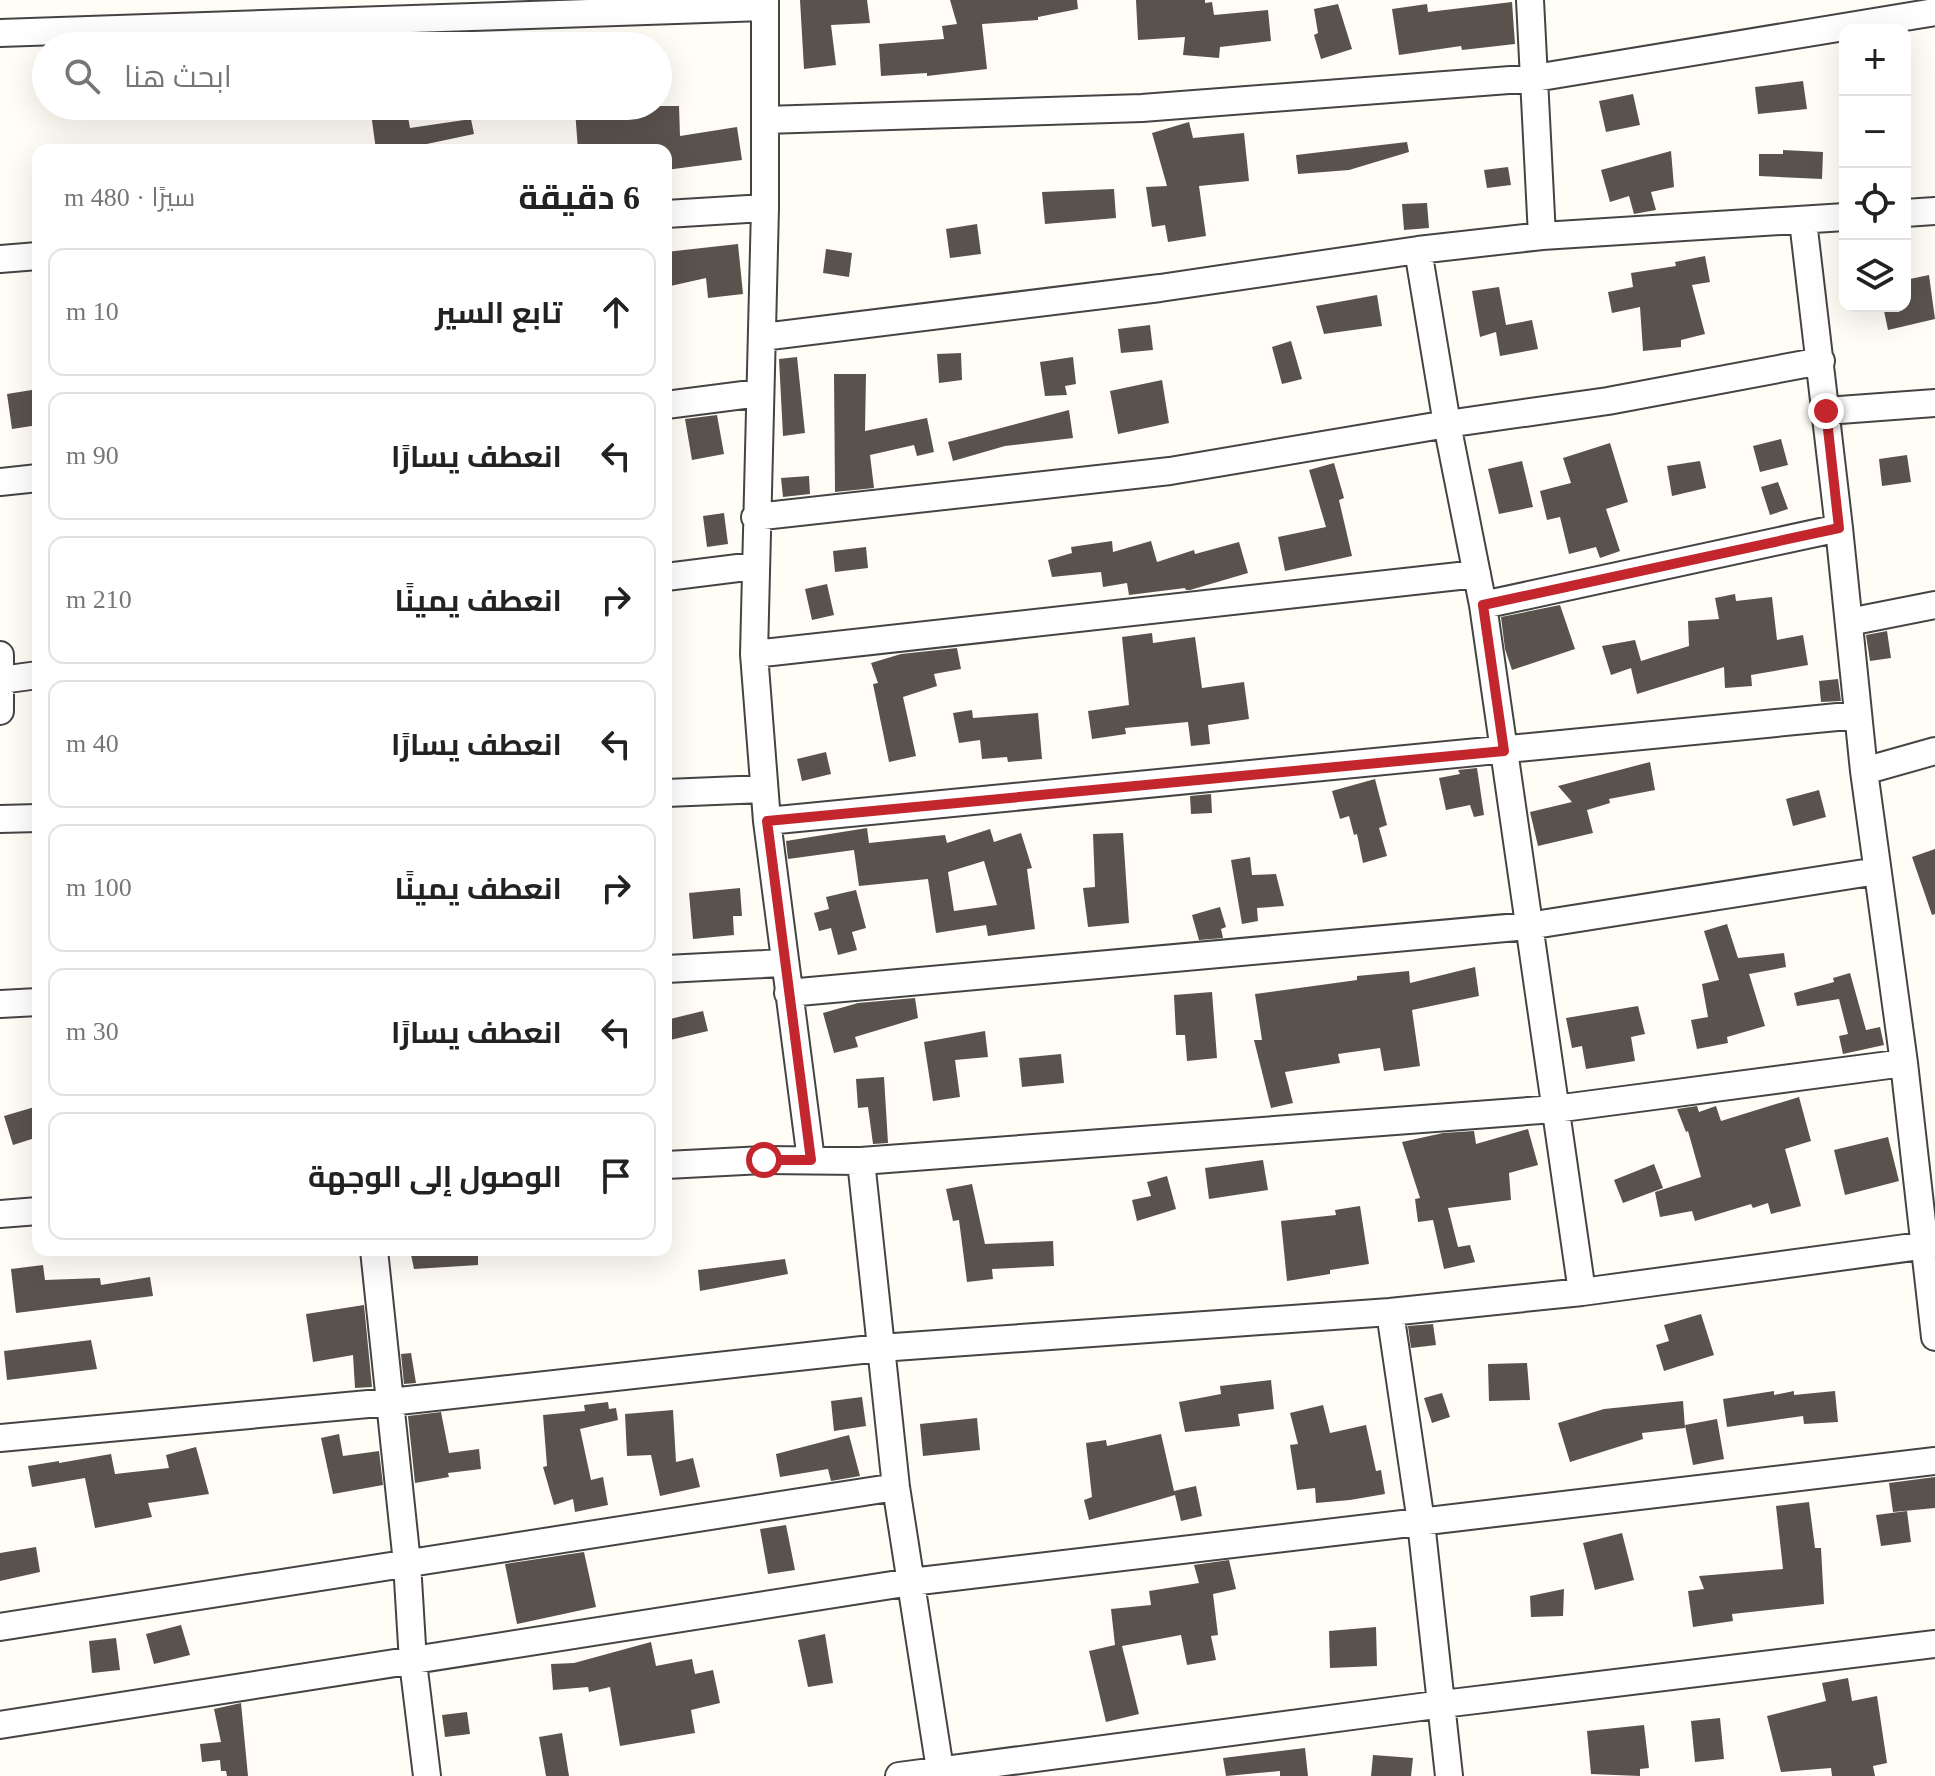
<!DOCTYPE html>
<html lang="ar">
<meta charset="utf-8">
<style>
:root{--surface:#fff;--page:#f2f2f2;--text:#222;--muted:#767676;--line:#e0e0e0}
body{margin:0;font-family:"Times New Roman",Cairo,serif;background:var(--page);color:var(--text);direction:rtl}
.controls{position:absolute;right:24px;top:24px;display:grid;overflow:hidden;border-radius:16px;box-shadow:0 8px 32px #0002}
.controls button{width:72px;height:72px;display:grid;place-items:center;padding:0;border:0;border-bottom:2px solid var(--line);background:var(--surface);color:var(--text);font:40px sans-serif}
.stop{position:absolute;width:24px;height:24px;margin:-18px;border:6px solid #c4262e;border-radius:50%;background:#fff}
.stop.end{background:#c4262e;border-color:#fff;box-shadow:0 2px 8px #0008}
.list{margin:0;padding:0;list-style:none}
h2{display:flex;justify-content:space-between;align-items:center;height:104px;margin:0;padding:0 32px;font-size:34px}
h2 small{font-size:26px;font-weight:400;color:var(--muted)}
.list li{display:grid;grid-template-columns:52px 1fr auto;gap:24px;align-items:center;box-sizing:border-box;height:128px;margin:0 16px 16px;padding:0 16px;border:2px solid var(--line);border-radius:16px}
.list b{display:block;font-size:30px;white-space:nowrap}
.list em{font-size:26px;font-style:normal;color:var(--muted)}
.icon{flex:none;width:44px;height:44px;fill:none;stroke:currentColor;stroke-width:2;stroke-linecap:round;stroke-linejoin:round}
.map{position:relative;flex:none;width:1935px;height:1776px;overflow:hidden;direction:ltr}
.search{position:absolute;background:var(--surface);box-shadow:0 8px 32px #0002;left:32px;top:32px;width:640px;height:88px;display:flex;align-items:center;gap:20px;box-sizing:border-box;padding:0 28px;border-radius:44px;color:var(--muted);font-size:30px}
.panel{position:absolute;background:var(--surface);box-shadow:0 8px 32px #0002;left:32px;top:144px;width:640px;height:1112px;border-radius:16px;direction:rtl}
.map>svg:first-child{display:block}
.building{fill:#5a524d;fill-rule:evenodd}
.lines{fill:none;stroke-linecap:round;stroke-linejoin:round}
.minor-casing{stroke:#444;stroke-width:30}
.minor{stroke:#fff;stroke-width:26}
.route{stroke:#c4262e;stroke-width:10}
</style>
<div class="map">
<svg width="1935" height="1776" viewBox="0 0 1935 1776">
<rect width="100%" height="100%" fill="#fffdf5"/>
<!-- building -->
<path class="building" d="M800,0H867L870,23L831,25L836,65L804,69Z
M950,0H1077L1078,9L1038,17V20L982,24L987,69L927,76V73L881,76L879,44L944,39L942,26L957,24Z
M1136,0H1205V3L1212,2L1214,15L1268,10L1271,41L1220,47L1219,58L1183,55L1185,37L1138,40Z
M1512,2L1515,44L1462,50L1461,46L1399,55L1392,9L1427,4L1428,12Z
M1338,4L1352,49L1321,59L1314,35L1318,33L1314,9Z
M1803,81L1807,109L1758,114L1755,87Z
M1633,94L1640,125L1606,132L1599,101Z
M370,106H406L410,128L471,119L474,134L422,145V150H376Z
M622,106H679L680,136L737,127L742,160L666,170V150H578L575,110Z
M1189,122L1193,138L1244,133L1249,181L1199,186L1206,236L1168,242L1165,225L1152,227L1146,187L1167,186L1152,133Z
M1407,142L1409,152L1349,170L1298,174L1296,155Z
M1783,150L1823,152L1822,179L1759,176V154H1783Z
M1671,151L1674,187L1651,192L1656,210L1634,214L1629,196L1610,202L1601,170Z
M1508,167L1511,185L1487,188L1484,170Z
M1114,189L1116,218L1045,224L1042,192Z
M1427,203L1429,228L1404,230L1402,204Z
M977,224L981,254L950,258L946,229Z
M738,244L743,294L708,298L706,278L666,287V252Z
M826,249L852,253L849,277L823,273Z
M1705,256L1710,282L1692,285L1705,334L1681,340V347L1643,351L1640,307L1612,313L1608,292L1633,287L1631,273L1676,266L1675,262Z
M1929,275L1935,319L1888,330L1883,306H1905V280Z
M1499,287L1506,325L1532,320L1538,349L1500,356L1496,332L1480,337L1472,291Z
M1377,295L1382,326L1324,334L1316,306Z
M1150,325L1153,350L1121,353L1118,329Z
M1291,341L1302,379L1282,384L1272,347Z
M961,353L962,380L939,383L937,354Z
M797,357L805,433L783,436L779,359Z
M1073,357L1076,384L1065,386L1067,395L1045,396L1040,362Z
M834,374H866L865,431L927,418L934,452L917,456L914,445L870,455L874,488L835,492Z
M1162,380L1169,423L1118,434L1110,391Z
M38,389V425L12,429L7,394Z
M1069,410L1073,438L1005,446L953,461L948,442Z
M717,415L724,454L692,460L685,419Z
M1781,439L1788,465L1760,472L1753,446Z
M1610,443L1628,502L1606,509L1620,551L1600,558L1596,547L1569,554L1560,517L1547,520L1540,491L1571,483L1563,458Z
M1907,455L1911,482L1882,486L1879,459Z
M1522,461L1533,507L1499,514L1488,469Z
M1700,461L1706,488L1672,496L1667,466Z
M1334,463L1344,498L1339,500L1352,556L1285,571L1278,537L1326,527L1309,470Z
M809,476L810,494L783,497L781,478Z
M1778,482L1788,509L1770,515L1761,487Z
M724,513L728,544L707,547L703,516Z
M1112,541L1113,552L1151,541L1157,562L1194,550L1195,554L1239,542L1248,573L1190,590H1186L1185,588L1129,595L1127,583L1103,587L1101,572L1052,577L1048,560L1072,553L1071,547Z
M866,547L868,568L835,572L833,551Z
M827,584L834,615L812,620L805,589Z
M1735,594L1736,601L1772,597L1777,640L1803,635L1808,665L1751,675L1752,686L1725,688L1724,667L1637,694L1631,668L1611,675L1602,646L1635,640L1641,661L1689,646L1688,621L1719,619L1715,598Z
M1560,605L1575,649L1512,670L1505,649L1501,617Z
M1887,631L1891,658L1870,661L1866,635Z
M1152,633L1153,643L1195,637L1202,688L1244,682L1249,719L1208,725L1210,744L1191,746L1188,722L1125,728L1126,734L1092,739L1088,711L1129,705L1122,637Z
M957,648L961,669L934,674L937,686L903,697L916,756L889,762L873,684L878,683L871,663L901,654Z
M1838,679L1841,701L1821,702L1819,681Z
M972,710L973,718L1038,713L1042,759L1008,762L1007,757L982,759L980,740L959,743L953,713Z
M826,752L831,774L802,781L797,759Z
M1650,762L1655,790L1609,799L1610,803L1587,810L1593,833L1538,846L1530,812L1572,802L1558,786Z
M1477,768L1484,815L1474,817L1470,805L1446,810L1439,778L1460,774L1458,770Z
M1375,779L1387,825L1379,828L1387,856L1363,863L1357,834L1354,835L1349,816L1340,819L1332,791Z
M1819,790L1826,817L1793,826L1786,799Z
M1211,794L1212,813L1191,814L1190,796Z
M867,828L869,843L945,835L947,843L990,829L994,842L1021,833L1032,868L1027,869L1035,929L988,936L986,925L936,933L928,879L859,886L854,850L788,859L786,841ZM984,861L997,905L954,911L948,872Z
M1123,833L1129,923L1088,927L1083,888L1095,887L1093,834Z
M1935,849V914L1932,915L1912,857Z
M1250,857L1252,875L1276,874L1284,906L1257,908L1258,921L1242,924L1231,860Z
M740,888L742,916H733L734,935L693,939L689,893Z
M856,890L866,928L852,932L857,950L838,955L831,928L819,931L814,913L829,909L826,897Z
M1220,907L1226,927L1221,929L1223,938L1199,940L1192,915Z
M1727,924L1738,958L1784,953L1786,967L1749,974L1765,1026L1727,1037L1728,1043L1697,1049L1691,1020L1708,1017L1702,984L1719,980L1704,931Z
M1475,967L1479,996L1412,1010L1420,1066L1384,1071L1380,1048L1338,1054L1340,1063L1285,1072L1293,1103L1271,1108L1254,1040H1262L1255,994L1357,980V976L1409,971L1410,983Z
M1850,973L1866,1030L1880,1027L1884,1045L1843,1054L1839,1036L1848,1034L1839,999L1797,1006L1794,993L1834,982L1833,978Z
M1212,992L1217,1058L1187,1061L1185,1035H1176L1174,995Z
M915,998L918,1018L855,1037L858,1047L834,1053L823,1013L858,1003Z
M1638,1006L1645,1034L1631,1037L1635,1061L1586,1069L1582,1046L1572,1048L1566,1018Z
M703,1011L708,1031L666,1041V1020Z
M985,1031L988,1057L955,1060L960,1097L933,1101L924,1042Z
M1061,1054L1064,1083L1022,1087L1019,1058Z
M884,1077L888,1143L873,1144L868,1107L858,1108L856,1079Z
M1799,1097L1811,1141L1785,1149L1801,1206L1771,1214L1768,1203L1753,1208L1751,1204L1695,1221L1692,1211L1660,1217L1655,1192L1701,1177L1688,1131L1686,1132L1677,1109L1697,1106L1699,1112L1716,1106L1721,1121Z
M38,1106V1137L13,1145L4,1116Z
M1528,1129L1538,1165L1509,1173L1511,1200L1448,1208L1458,1247L1470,1245L1475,1262L1444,1269L1433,1220L1418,1222L1415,1199L1420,1198L1402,1142L1443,1133L1474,1131L1476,1144Z
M1888,1137L1899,1181L1845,1195L1834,1150Z
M1263,1160L1268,1190L1209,1199L1205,1168Z
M1654,1164L1663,1188L1623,1203L1614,1180Z
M1167,1176L1176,1209L1137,1221L1132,1200L1151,1196L1147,1182Z
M972,1184L985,1244L1053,1241L1054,1266L992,1269L993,1279L967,1282L959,1220L953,1221L946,1189Z
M1360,1206L1369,1264L1330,1270V1274L1287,1281L1281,1221L1336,1215L1335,1210Z
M410,1250H478V1265L414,1269Z
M785,1259L788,1274L700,1291L698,1270Z
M43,1265L45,1280L100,1278L101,1285L150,1277L153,1296L16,1313L11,1269Z
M364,1305L372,1387L355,1388L353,1355L313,1362L306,1314Z
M1701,1314L1714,1355L1664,1371L1656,1345L1669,1341L1664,1325Z
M1433,1324L1436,1345L1411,1348L1408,1326Z
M91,1340L97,1369L7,1380L4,1351Z
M411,1353L416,1383L404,1384L401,1354Z
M1527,1363L1530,1400L1489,1401L1488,1364Z
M1271,1380L1274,1409L1238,1414L1240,1426L1185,1432L1179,1402L1221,1394L1220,1386Z
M1774,1391V1395L1794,1391V1395L1835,1391L1838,1422L1804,1424L1803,1416L1727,1427L1723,1399Z
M1442,1393L1450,1417L1432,1423L1424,1398Z
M862,1397L866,1426L834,1431L831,1401Z
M1683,1401L1685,1428L1642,1433L1643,1439L1570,1462L1558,1423L1604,1409Z
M608,1402L609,1409L616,1408L618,1420L580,1429L591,1480L603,1477L608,1505L575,1512L573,1499L554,1505L543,1467L547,1466L543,1415L585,1411L584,1405Z
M1323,1405L1330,1433L1366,1425L1376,1471L1381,1470L1385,1494L1350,1500L1316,1503L1315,1488L1297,1490L1290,1445L1298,1444L1290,1413Z
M673,1410L676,1462L693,1458L700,1487L660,1496L651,1455L627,1456L625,1414Z
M441,1412L449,1453L479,1449L481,1469L448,1473L449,1477L415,1483L408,1416Z
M977,1418L980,1450L923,1456L920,1424Z
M1717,1419L1724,1459L1693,1465L1685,1425Z
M339,1434L343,1456L379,1451L383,1485L333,1494L321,1438Z
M1161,1434L1174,1491L1196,1486L1202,1516L1181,1521L1175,1495L1089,1520L1084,1500L1092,1497L1086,1443L1106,1440L1107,1446Z
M849,1435L860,1476L831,1481L828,1469L780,1477L776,1454Z
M196,1447L209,1494L148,1503L152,1517L95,1528L85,1478L32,1487L28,1466L59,1461V1463L111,1454L115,1474L169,1468L166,1455Z
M1935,1477V1508L1893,1512L1889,1483Z
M1809,1502L1815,1548H1821L1824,1604L1732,1614L1733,1621L1693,1627L1688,1591L1704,1589L1699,1576L1783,1569L1776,1506Z
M1907,1511L1911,1542L1881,1546L1876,1515Z
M786,1525L795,1570L768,1574L760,1529Z
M1622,1533L1634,1580L1595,1590L1583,1543Z
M36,1547L40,1572L0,1581V1553Z
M584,1552L596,1607L517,1624L505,1564Z
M1229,1560L1236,1589L1213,1594L1218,1635L1211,1636L1216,1660L1187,1665L1181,1635L1122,1646L1139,1714L1106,1722L1089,1651L1115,1645L1111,1609L1151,1605L1149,1591L1199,1583L1194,1565Z
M1564,1589L1563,1616L1531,1617L1530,1596Z
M181,1625L190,1655L154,1664L146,1634Z
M1376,1627L1377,1666L1330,1668L1329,1631Z
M825,1634L833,1683L808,1687L798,1640Z
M116,1638L120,1670L92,1673L89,1641Z
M651,1642L656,1666L692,1659L695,1674L713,1670L720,1703L691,1710L695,1733L620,1746L610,1687L589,1692L588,1687L553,1690L551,1664L574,1663Z
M1848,1678L1852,1701L1877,1696L1887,1763L1873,1766L1875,1776H1832L1831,1768L1781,1772L1767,1716L1826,1701L1822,1683Z
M241,1703L248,1776H227L226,1771H221L220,1760L202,1762L200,1744L221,1742L214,1709Z
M467,1712L470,1734L445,1737L442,1715Z
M1720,1718L1724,1759L1695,1762L1691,1721Z
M1644,1725L1649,1768L1640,1769V1776L1591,1774L1587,1731Z
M562,1733L569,1776H546L539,1737Z
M1305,1748L1308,1776H1280V1771L1226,1776L1223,1758Z
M1373,1755L1413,1758L1411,1776H1371Z"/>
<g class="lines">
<defs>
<path id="minor" d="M765,0V208L754,654L767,821L811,1160
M1530,0L1542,236
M0,33L765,7
M765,120L1142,108L1535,78L1935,12
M1905,213L1935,211
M666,214L765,208
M1803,221L1839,528L1864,771L1904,1063L1935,1337
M1418,250L1447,424L1483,605L1582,1292
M0,259L38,256
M762,337L1160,288L1418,250L1542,236L1845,217
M666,405L759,393
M1826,411L1935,403
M0,482L38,478
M755,517L1170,471L1447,424L1608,401L1821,361
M666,577L754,566
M1483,605L1839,528
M1849,622L1935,605
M754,654L1477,574
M0,655V711
M1,680L38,675
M1864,771L1935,751
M666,793L764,789
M0,819L38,818
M767,821L1858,715
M666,969L783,963
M788,993L1528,926L1877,871
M0,1004L38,1002
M861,1161L896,1487L941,1776
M666,1165L764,1160L861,1161L1555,1109L1904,1063
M0,1214L38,1211
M374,1250L407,1563L413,1662L427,1776
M1390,1312L1421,1522L1449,1776
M0,1438L390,1402L880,1348L1390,1312L1582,1292L1935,1244
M0,1627L896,1487
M0,1725L911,1582L1935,1461
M899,1776L1443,1704L1935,1644"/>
</defs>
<!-- minor casing -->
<use href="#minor" class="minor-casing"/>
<!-- minor -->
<use href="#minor" class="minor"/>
</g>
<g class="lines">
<!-- route -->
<path class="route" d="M764,1160H811L767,821L1504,751L1483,605L1839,528L1826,411"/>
</g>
</svg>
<div class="controls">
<button>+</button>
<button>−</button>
<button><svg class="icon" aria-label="locate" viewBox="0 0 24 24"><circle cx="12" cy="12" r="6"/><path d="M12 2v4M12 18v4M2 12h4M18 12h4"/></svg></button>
<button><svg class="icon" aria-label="layers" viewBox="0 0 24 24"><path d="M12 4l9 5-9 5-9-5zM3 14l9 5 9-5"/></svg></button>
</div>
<div class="stop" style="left:764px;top:1160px"></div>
<div class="stop end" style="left:1826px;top:411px"></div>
<div class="search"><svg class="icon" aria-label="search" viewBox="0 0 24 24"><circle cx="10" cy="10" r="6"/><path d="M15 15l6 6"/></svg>ابحث هنا</div>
<section class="panel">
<h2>6 دقيقة<small>سيرًا · 480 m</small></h2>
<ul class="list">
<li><svg class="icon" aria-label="ahead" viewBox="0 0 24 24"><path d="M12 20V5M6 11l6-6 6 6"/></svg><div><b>تابع السير</b></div><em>10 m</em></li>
<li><svg class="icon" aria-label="left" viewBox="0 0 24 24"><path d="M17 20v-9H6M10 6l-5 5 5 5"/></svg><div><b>انعطف يسارًا</b></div><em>90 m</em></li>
<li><svg class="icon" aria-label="right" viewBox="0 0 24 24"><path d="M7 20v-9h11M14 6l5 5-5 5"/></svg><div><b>انعطف يمينًا</b></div><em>210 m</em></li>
<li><svg class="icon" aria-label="left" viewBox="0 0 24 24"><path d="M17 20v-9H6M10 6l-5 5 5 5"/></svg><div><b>انعطف يسارًا</b></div><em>40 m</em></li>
<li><svg class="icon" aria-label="right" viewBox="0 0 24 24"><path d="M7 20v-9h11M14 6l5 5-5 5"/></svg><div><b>انعطف يمينًا</b></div><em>100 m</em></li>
<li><svg class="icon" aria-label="left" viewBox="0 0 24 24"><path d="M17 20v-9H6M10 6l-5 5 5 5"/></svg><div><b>انعطف يسارًا</b></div><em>30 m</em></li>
<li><svg class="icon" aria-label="arrive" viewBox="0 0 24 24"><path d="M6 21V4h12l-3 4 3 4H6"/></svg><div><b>الوصول إلى الوجهة</b></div></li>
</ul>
</section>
</div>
